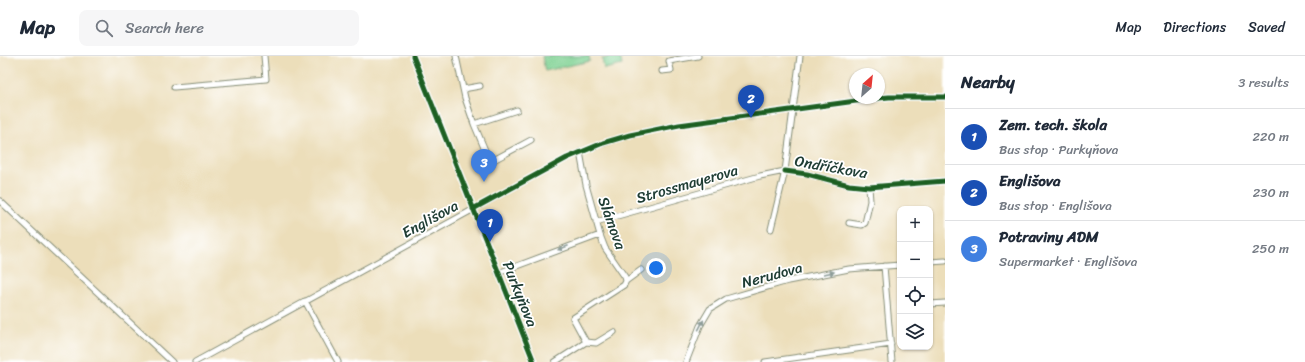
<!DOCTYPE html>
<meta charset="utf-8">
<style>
:root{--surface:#fff;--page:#f6f6f7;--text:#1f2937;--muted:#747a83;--line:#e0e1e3;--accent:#2563eb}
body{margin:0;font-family:Sriracha,sans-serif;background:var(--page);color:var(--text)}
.controls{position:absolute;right:12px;bottom:12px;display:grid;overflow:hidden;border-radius:8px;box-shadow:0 1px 3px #0004}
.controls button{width:36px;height:36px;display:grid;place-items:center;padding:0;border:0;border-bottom:1px solid var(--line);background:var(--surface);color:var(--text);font:20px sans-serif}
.compass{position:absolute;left:849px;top:12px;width:36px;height:36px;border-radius:50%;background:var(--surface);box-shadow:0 1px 3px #0004;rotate:27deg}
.you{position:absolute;left:656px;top:212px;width:14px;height:14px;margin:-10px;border:3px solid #fff;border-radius:50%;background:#1a73e8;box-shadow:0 0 0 6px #1a73e833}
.badge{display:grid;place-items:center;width:26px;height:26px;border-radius:50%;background:var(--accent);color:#fff;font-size:13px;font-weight:700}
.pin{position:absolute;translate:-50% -33px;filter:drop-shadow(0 1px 2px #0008)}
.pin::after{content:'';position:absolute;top:21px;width:14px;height:12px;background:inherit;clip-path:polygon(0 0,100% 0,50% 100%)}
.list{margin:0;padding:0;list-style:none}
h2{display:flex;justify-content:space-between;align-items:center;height:52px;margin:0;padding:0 16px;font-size:17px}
h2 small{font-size:13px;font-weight:400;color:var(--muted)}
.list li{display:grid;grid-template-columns:26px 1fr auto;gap:12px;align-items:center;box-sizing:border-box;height:56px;padding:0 16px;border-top:1px solid var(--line)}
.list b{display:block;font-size:15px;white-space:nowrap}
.list p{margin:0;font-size:13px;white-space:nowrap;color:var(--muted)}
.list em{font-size:13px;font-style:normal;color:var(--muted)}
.icon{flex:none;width:22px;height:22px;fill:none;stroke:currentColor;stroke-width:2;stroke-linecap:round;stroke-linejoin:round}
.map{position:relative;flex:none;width:945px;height:306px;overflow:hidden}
header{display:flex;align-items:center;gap:24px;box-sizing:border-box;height:56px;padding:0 20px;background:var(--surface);border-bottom:1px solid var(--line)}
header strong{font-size:19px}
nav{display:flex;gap:22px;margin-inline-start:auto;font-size:14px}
.search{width:280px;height:36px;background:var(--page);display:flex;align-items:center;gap:10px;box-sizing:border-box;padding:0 14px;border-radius:8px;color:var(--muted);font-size:15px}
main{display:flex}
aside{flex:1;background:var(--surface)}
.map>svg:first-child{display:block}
.green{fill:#81d294;stroke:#508864}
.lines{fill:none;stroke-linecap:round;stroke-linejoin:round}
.street-casing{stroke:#868e77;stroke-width:7}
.street{stroke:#fff;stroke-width:5}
.cycleway-casing{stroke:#fff;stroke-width:8}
.cycleway{stroke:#1b5e20;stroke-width:5}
.oneway{fill:#8f9e9a}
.labels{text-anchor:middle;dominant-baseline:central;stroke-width:3.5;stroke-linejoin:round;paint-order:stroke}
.street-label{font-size:15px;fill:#1f3d34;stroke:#fff}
</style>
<header>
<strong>Map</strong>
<div class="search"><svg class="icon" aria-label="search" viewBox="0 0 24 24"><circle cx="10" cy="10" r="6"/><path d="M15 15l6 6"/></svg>Search here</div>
<nav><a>Map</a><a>Directions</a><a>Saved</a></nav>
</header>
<main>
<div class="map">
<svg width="945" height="306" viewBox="0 0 945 306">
<rect width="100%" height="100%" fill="#fff"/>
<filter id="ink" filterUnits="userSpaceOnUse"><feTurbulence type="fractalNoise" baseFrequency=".025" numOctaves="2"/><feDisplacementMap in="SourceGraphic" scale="8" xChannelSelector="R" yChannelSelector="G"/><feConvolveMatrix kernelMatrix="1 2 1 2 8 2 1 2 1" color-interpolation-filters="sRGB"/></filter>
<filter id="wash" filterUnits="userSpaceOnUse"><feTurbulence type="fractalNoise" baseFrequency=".012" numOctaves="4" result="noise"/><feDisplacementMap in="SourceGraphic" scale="16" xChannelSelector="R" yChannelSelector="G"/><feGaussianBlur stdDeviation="0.9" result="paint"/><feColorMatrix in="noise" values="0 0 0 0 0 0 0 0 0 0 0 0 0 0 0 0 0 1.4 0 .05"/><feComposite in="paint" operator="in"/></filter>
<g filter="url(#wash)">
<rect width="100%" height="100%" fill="#ecdeba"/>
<!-- green -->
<path class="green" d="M542,0H589L590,5L545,15Z
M607,0H620L622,9L604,13L602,3L607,2Z"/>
</g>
<g filter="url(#ink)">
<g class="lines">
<defs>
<path id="street" d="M413,0L534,306
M456,0L465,42L474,68L490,106L531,84
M662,15L671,14L669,5L698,0
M174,31L266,23L264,0
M463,33L480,30
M879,42L889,41H945
M474,68L517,54
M580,96L586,129L600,179L605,192L625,221L626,225L641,214
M0,145L172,306
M596,166L760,120L785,115L807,118L849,129L869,131L945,125
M849,167L862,169L865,167L870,145L869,131
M771,173L785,115L800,0
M930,206L945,205
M884,210L892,306
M498,217L600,179
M305,245L338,306
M930,248L945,247
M586,286L596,287L614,276
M195,306L567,102C605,85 637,76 679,69L878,42
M555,306L586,286L573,262L624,229L626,225
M686,306L700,270L710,253L726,243L788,225L849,213L900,209
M765,306L891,288"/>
</defs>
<!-- street casing -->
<use href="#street" class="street-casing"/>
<!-- street -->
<use href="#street" class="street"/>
<defs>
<path id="cycleway" d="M413,0L534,306
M879,42L889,41H945
M785,115L807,118L849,129L869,131L945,125
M473,153L567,102L603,87L630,79L679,69L878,42"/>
</defs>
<!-- cycleway casing -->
<use href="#cycleway" class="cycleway-casing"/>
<!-- cycleway -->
<use href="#cycleway" class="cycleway"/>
</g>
<!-- one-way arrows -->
<defs><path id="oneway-solid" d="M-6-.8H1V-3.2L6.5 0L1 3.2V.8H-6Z"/></defs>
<g class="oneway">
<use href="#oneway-solid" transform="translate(563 192) rotate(159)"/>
<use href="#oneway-solid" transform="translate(829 217) rotate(-11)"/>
<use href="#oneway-solid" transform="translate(701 269) rotate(-63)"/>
</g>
</g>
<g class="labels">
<!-- street labels -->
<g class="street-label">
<text transform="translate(831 111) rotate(10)">Ondříčkova</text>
<text transform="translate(687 128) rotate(-16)">Strossmayerova</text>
<text transform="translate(430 163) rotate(-29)">Englišova</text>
<text transform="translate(612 167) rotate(70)">Slámova</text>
<text transform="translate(772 219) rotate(-15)">Nerudova</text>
<text transform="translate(520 238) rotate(68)">Purkyňova</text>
</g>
</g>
</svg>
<div class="controls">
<button>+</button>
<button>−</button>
<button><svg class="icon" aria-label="locate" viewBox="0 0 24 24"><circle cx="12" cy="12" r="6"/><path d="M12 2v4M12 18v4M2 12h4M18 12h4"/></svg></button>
<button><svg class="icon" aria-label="layers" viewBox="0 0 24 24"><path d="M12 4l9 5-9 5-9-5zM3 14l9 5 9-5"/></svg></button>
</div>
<svg class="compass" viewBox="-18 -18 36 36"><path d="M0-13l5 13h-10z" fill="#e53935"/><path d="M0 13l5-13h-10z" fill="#747a83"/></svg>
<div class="you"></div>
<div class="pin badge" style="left:490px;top:186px;background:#1a4fb4">1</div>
<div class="pin badge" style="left:751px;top:62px;background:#1a4fb4">2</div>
<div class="pin badge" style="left:484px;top:126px;background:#3f7fe0">3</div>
</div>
<aside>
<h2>Nearby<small>3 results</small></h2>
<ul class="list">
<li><span class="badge" style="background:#1a4fb4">1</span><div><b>Zem. tech. škola</b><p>Bus stop · Purkyňova</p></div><em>220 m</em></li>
<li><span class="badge" style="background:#1a4fb4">2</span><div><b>Englišova</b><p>Bus stop · Englišova</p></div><em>230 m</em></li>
<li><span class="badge" style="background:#3f7fe0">3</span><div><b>Potraviny ADM</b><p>Supermarket · Englišova</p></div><em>250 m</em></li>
</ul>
</aside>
</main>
